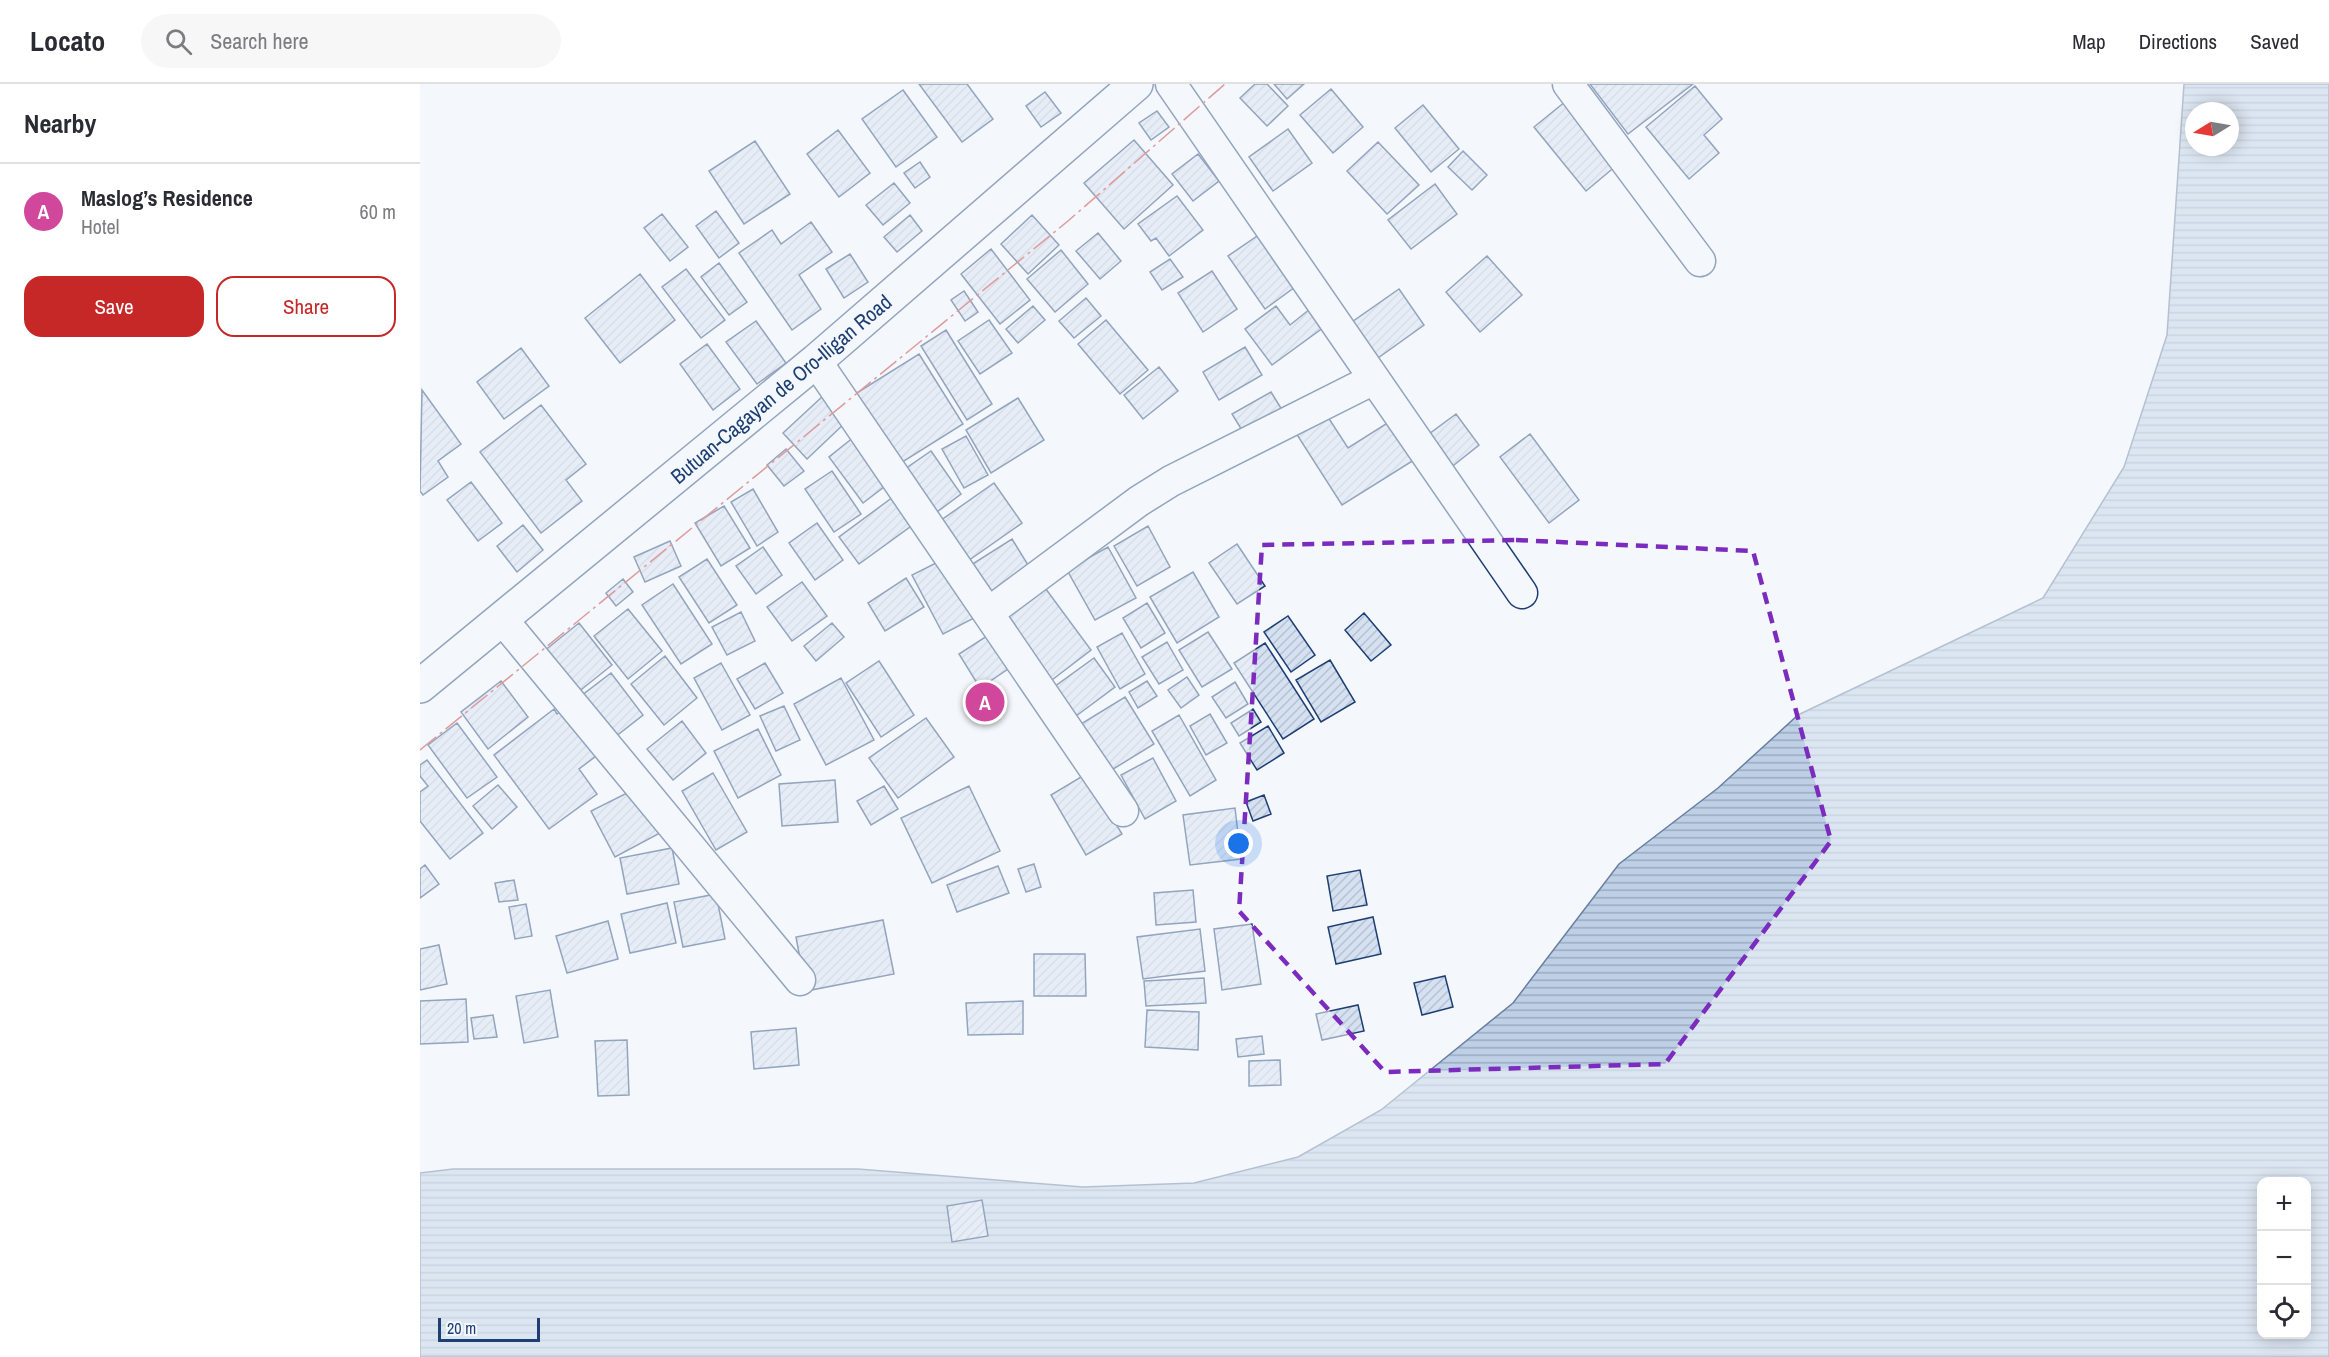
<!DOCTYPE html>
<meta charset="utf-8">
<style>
:root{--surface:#fff;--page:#f7f7f7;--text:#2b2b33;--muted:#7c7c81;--line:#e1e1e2;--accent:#c62828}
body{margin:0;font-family:"Archivo Narrow",sans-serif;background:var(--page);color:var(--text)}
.controls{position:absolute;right:18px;bottom:18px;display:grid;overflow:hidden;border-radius:12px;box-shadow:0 3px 15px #0003}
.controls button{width:54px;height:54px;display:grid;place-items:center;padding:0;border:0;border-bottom:2px solid var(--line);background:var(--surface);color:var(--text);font:30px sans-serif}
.compass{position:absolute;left:1765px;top:18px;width:54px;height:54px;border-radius:50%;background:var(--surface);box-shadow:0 3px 15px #0003;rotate:259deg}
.scale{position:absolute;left:18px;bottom:15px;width:102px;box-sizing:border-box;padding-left:6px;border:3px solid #1d3f73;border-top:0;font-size:16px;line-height:21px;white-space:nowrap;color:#1d3f73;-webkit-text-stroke:4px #f4f7fb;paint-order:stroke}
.you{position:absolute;left:819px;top:760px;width:21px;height:21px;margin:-15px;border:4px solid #fff;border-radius:50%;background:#1a73e8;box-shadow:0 0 0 9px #1a73e833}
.badge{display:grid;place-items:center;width:39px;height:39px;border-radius:50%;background:var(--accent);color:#fff;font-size:20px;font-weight:700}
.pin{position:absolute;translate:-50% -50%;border:3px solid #fff;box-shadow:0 2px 6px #0006}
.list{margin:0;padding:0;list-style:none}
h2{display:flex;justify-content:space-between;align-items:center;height:78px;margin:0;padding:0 24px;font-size:26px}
h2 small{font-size:20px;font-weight:400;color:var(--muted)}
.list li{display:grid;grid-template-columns:39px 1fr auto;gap:18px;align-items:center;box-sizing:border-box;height:96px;padding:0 24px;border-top:2px solid var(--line)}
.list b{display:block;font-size:22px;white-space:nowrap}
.list p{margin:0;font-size:20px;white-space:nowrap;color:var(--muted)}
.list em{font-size:20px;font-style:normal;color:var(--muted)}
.actions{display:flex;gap:12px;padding:18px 24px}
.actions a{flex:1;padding:14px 0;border:2px solid var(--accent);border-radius:18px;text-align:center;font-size:21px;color:var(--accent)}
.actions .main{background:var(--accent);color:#fff}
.icon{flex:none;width:33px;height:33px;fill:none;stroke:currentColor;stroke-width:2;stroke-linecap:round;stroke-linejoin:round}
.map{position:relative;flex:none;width:1909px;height:1273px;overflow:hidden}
header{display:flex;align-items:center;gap:36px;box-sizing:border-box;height:84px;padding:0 30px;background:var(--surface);border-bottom:2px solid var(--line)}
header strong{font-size:28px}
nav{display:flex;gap:33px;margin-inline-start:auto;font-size:21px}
.search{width:420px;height:54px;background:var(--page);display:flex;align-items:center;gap:15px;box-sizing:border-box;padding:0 21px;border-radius:33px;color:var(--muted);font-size:22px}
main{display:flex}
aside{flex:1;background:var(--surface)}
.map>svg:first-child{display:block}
.water{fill:url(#water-rules);stroke:#687fa3;stroke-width:1.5;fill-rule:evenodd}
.building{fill:url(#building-hatch);stroke:#1d3f73;stroke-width:1.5}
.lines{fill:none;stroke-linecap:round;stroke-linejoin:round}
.street-casing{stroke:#1d3f73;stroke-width:33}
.highway-casing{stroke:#1d3f73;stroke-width:36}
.street{stroke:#f4f7fb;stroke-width:30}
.highway{stroke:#f4f7fb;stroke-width:33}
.power{stroke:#c62828;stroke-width:1.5;stroke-dasharray:21 4.5 3 4.5;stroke-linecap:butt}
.marked{fill:none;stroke:#7b2cbf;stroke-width:4.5;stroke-dasharray:12 8;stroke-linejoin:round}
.labels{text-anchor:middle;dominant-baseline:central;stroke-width:4.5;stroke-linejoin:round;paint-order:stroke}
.street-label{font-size:21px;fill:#1d3f73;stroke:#f4f7fb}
</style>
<header>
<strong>Locato</strong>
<div class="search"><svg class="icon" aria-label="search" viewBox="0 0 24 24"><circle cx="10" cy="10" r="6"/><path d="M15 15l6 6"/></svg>Search here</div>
<nav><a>Map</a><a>Directions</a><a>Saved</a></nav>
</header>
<main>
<aside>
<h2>Nearby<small></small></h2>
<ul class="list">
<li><span class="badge" style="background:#d1479c">A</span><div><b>Maslog’s Residence</b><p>Hotel</p></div><em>60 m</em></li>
</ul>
<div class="actions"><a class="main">Save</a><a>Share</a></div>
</aside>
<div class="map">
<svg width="1909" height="1273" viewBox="0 0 1909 1273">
<defs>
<pattern id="water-rules" width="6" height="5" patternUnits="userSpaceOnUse" patternTransform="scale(1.5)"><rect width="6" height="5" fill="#bed0e5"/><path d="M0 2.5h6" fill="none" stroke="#9aaabe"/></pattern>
<pattern id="building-hatch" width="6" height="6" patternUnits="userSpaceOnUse" patternTransform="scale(1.5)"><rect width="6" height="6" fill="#d5e0f0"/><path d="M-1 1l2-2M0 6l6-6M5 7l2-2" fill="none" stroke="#b6c1d1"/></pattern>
</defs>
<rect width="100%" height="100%" fill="#f4f7fb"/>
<!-- water -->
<path class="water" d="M1764,0H1909V1273H0V1089L33,1085H438L663,1103L774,1099L878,1073L961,1026L1093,919L1199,780L1298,704L1378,631L1623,514L1704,383L1747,251ZM1774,27H1810V63H1774ZM1842,1098H1886V1250H1842Z"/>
<!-- building -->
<path class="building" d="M499,0H547L573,35L542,58Z
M835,0H847L868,22L847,42L820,14Z
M854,0H884L867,15Z
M1170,0H1273L1208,50Z
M1275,2L1302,35L1284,51L1299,69L1269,95L1226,43Z
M911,5L943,43L913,69L880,31Z
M483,6L517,53L476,83L442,35Z
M625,8L641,29L621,43L606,22Z
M1151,13L1203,76L1166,107L1114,43Z
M1003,21L1039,65L1011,88L975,44Z
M737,27L749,43L731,56L719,39Z
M868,45L892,79L853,107L829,73Z
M418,46L450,89L419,113L387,70Z
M714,56L753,101L704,145L664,99Z
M335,57L370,110L324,140L289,87Z
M958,58L999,101L967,130L927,87Z
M1043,67L1067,91L1052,106L1028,83Z
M778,70L799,97L773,117L752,90Z
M500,78L510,93L495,104L484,89Z
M474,99L490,119L463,141L446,121Z
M1015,100L1037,130L991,165L968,136Z
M757,112L783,146L749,172L736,154L731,157L718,140Z
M296,127L319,159L299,174L276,142Z
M242,130L268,163L250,177L224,144Z
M490,131L502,147L477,168L464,153Z
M612,131L639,161L608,190L581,160Z
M391,138L412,168L379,191L401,225L372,246L319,169L352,146L361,160Z
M843,148L879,200L845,225L808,172Z
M678,149L701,177L680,195L656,167Z
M571,165L610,216L580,240L541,190Z
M641,166L668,200L635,228L607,195Z
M430,170L448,198L424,214L406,185Z
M1067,172L1102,211L1060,248L1026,208Z
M750,175L763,193L742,206L730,188Z
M299,179L327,218L309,231L281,193Z
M266,185L305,236L281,254L242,203Z
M792,187L817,225L783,248L758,209Z
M220,190L255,236L200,279L165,234Z
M979,205L1004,241L958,274L932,238Z
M544,207L558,228L545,237L531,216Z
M666,214L681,232L654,254L639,237Z
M613,222L625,236L598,259L586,245Z
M856,222L870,241L890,225L904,243L852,281L825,245Z
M569,236L592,269L560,290L538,257Z
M686,236L728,286L700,310L658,260Z
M336,237L366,279L337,300L306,258Z
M526,246L572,320L547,336L501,262Z
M287,260L320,305L293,326L260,280Z
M825,263L842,291L799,316L783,288Z
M101,264L129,302L84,335L57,298Z
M499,270L543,340L476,382L432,312Z
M739,283L758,307L723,335L704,311Z
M2,306L41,360L18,377L28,393L3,411L0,407Z
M851,308L867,334L828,356L812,330Z
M403,312L426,338L387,375L363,349Z
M598,314L624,356L571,389L546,346Z
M121,321L166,380L146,396L162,417L121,449L60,368Z
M904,327L928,364L969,338L994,376L922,421L874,346Z
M1036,330L1059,361L1029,385L1005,353Z
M1110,350L1159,416L1129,439L1080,373Z
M546,352L568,391L544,404L522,365Z
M434,353L469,399L443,419L409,373Z
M366,365L384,387L364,402L347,381Z
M511,367L541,410L513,431L482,387Z
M412,387L441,430L414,448L385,405Z
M51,398L82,439L58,457L27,416Z
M574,399L602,439L545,479L517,439Z
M333,405L358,448L337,462L311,418Z
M473,413L494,440L439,480L419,453Z
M304,422L330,464L301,482L275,439Z
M397,439L423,476L395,496L369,459Z
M103,441L123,466L97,488L77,462Z
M728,442L750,483L717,502L694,462Z
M592,455L613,489L572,515L551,481Z
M250,457L261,482L225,498L214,473Z
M817,460L845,502L817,520L789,479Z
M343,463L362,491L336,510L316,482Z
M688,463L716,514L675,536L647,486Z
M528,473L558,532L523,550L492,491Z
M287,475L317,521L289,539L259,493Z
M773,488L799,533L757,559L730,513Z
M617,493L671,566L628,599L574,526Z
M486,494L504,523L465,547L448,519Z
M203,495L213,508L196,522L186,509Z
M382,498L407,532L372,557L347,523Z
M253,500L292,560L261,580L222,521Z
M727,519L745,549L721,564L703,534Z
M208,525L242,567L208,595L174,552Z
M321,528L335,557L307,571L292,543Z
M944,529L971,561L951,577L925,546Z
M868,532L895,571L871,588L844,548Z
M159,539L192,581L157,609L124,567Z
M412,539L424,553L396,577L384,562Z
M788,548L812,585L782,603L759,566Z
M702,549L725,590L700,605L677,563Z
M570,550L591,583L560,604L539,570Z
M747,558L763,586L739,600L722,573Z
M845,559L894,635L863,655L814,579Z
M245,572L277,614L244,641L211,600Z
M674,574L695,603L656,632L634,603Z
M910,576L935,618L901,638L876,596Z
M459,577L494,631L461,653L426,599Z
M301,579L330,631L302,646L274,594Z
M345,579L363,609L335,625L317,595Z
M191,589L223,631L190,657L157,615Z
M767,593L779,611L761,624L748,606Z
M421,594L454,656L406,681L374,620Z
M81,597L108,633L68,665L41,628Z
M727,597L737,612L718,624L709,608Z
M815,598L828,620L806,634L792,613Z
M705,613L734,660L690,687L661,640Z
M364,622L380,656L356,667L340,632Z
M147,623L180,669L159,685L177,710L129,745L74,671L134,625L137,630Z
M833,625L841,638L819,652L811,639Z
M790,630L807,659L786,671L770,642Z
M759,631L796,696L770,712L732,647Z
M506,634L534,673L478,714L449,674Z
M262,637L286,669L253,696L227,665Z
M37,639L77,693L47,714L8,661Z
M848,642L864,669L837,686L820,659Z
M338,645L361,691L318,714L294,667Z
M733,674L756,717L725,735L701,691Z
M7,676L63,749L30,775L0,737V708L8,702L0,692V681Z
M293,689L327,748L296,766L262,707Z
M666,690L702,750L666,771L631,711Z
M415,696L418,738L362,742L359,700Z
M78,701L97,723L72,745L53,722Z
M464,702L478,725L451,741L437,717Z
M549,702L580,767L512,799L481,734Z
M217,704L240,749L195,773L171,727Z
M844,711L851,730L833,737L826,718Z
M815,724L821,775L770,781L763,731Z
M252,764L259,800L207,810L200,774Z
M614,780L621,803L606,808L598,785Z
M5,781L19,800L0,814V785Z
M578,782L589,809L537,828L527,801Z
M940,786L947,821L913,827L907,792Z
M94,796L98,816L79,818L75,799Z
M773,806L776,838L736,841L734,809Z
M296,810L305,855L263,863L254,818Z
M247,819L256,859L210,869L201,830Z
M106,820L112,852L95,855L89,823Z
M953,833L961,870L916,880L908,843Z
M463,836L474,890L386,907L376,853Z
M188,837L198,875L147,889L136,852Z
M832,840L841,900L802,906L794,845Z
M780,845L785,887L723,895L717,853Z
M19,861L27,900L0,906V865Z
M614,870H665L666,912H614Z
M1025,892L1033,923L1002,931L994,899Z
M784,894L786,919L726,922L724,897Z
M130,906L138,953L104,959L96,912Z
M46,915L48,958L0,960V917Z
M603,917V950L548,951L546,919Z
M938,921L944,947L902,956L896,930Z
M727,926L779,928L778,966L725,963Z
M73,931L77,953L54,955L51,934Z
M376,944L379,981L334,985L331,948Z
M842,952L844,970L818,973L816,955Z
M207,956L209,1011L178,1012L175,957Z
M860,976L861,1001L829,1002V977Z
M562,1116L568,1152L532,1158L527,1122Z"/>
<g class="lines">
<defs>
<path id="street" d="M751,0L1102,509
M1148,0L1280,177
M396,277L703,727
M568,529L719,417L751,397L954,295
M82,535L380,896"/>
<path id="highway" d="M0,602L396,277L716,0"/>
</defs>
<!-- street casing -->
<use href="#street" class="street-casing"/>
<!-- highway casing -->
<use href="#highway" class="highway-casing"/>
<!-- street -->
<use href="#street" class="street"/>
<!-- highway -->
<use href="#highway" class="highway"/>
<!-- power -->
<path class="power" d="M0,666L648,137L805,0"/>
</g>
<!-- marked area -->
<path d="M0 0H1909V1273H0ZM1096,456L1333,467L1411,757L1245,980L965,988L819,827L842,461Z" fill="#f4f7fb" fill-opacity=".55" fill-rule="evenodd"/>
<path class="marked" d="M1096,456L1333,467L1411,757L1245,980L965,988L819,827L842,461Z"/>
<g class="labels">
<!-- street labels -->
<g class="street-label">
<text transform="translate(361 305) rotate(-40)">Butuan-Cagayan de Oro-Iligan Road</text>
</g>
</g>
</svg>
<div class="controls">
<button>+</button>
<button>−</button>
<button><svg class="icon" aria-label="locate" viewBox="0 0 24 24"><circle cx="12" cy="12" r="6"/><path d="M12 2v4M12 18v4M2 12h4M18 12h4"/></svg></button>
</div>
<svg class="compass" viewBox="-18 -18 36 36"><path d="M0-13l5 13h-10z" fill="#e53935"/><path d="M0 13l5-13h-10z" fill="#7c7c81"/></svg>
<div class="scale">20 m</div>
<div class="you"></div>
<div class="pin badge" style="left:565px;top:618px;background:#d1479c">A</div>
</div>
</main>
